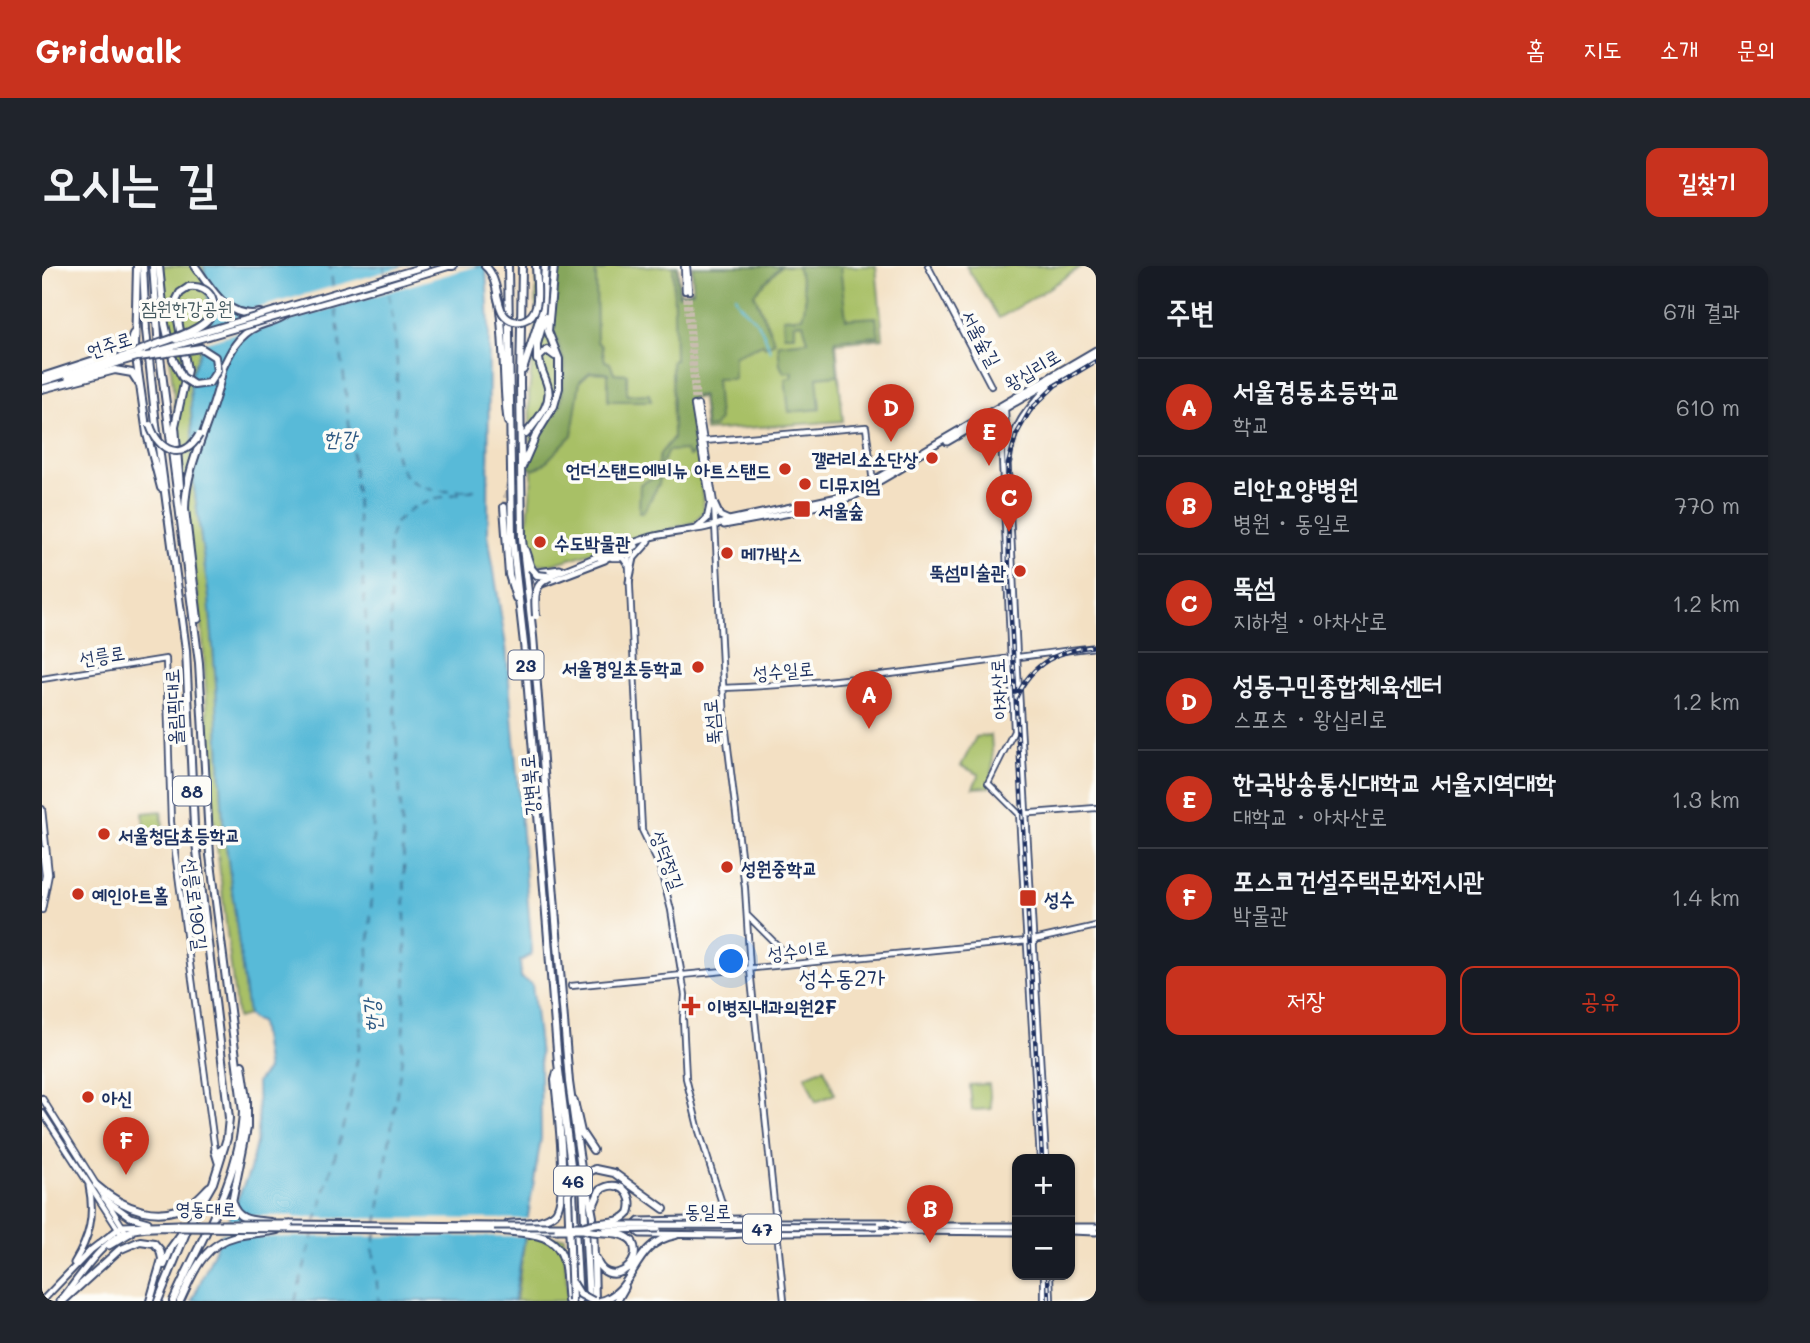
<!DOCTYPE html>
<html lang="ko">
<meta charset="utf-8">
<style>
:root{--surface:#171b24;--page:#20242c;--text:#f1f3f6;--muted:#9ea1a6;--line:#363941;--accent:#c8321e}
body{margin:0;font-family:Mali,"Poor Story",sans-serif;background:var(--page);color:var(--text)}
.controls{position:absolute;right:21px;bottom:21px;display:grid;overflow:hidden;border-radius:14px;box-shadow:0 2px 5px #0004}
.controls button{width:63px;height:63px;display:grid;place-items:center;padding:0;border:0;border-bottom:2px solid var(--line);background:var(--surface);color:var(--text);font:35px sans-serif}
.you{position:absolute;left:690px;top:696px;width:24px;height:24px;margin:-18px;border:5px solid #fff;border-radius:50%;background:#1a73e8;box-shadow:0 0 0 10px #1a73e833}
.badge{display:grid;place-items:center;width:46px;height:46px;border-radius:50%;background:var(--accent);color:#fff;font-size:23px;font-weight:700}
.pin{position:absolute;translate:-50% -58px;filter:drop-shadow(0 2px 4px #0008)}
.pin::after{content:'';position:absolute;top:37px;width:24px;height:21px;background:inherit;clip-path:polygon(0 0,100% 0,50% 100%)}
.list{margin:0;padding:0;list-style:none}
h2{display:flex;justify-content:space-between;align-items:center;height:91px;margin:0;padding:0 28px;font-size:30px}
h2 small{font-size:23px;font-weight:400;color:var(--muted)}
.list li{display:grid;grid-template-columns:46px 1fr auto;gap:21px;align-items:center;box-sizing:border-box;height:98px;padding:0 28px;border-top:2px solid var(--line)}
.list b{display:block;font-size:26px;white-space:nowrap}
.list p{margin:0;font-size:23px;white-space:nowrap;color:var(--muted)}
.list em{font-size:23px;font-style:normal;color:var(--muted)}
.actions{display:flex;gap:14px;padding:21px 28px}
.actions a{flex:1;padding:16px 0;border:2px solid var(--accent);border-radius:14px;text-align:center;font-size:24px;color:var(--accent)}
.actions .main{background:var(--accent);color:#fff}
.map{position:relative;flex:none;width:1054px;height:1035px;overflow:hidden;border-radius:14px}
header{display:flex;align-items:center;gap:42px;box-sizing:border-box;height:98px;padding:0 35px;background:var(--accent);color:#fff}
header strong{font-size:33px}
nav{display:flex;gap:38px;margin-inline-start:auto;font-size:24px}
.intro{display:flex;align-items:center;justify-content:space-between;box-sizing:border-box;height:168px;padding:0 42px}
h1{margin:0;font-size:49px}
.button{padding:18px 32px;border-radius:14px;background:var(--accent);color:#fff;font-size:24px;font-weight:700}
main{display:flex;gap:42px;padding:0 42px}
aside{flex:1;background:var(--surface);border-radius:14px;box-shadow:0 2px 5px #0004}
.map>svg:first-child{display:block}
.green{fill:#a8c066;stroke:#627862;stroke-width:2}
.forest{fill:#86a65b;stroke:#506a5c;stroke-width:2}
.water{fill:#59bad8;stroke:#3a749b;stroke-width:2}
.pier{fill:#f3e0c3}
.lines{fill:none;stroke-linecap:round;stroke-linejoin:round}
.stream{stroke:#59bad8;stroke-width:2}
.ferry{stroke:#2e5983;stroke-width:2;stroke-dasharray:9 7;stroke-linecap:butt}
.secondary-tunnel{stroke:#c8bdaf;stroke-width:4.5;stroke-dasharray:4.5 2;stroke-linecap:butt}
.highway-tunnel{stroke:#c8bdaf;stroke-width:6;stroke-dasharray:6 3;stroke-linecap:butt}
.secondary-casing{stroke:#3b4a6d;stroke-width:8}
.primary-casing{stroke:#3b4a6d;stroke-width:9}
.highway-casing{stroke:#3b4a6d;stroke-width:10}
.secondary{stroke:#fff;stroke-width:4.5}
.primary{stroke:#fff;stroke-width:5}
.highway{stroke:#fff;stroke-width:6}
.rail-casing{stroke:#1b2f5e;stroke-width:4.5}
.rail{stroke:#fdfcf7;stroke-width:2;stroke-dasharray:5;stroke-linecap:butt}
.primary-bridge-casing{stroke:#3b4a6d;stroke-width:9;stroke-linecap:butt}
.highway-bridge-casing{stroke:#3b4a6d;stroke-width:10;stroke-linecap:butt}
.primary-bridge{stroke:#fff;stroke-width:5}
.highway-bridge{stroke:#fff;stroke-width:6}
.poi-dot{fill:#c8321e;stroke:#fdfcf7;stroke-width:2.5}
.labels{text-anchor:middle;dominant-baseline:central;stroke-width:7;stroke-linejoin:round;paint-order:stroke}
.shield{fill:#fdfcf7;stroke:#5f6c8c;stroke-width:2}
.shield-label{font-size:18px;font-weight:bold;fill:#1b2f5e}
.park-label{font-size:19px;fill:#455a60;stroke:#fdfcf7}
.street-label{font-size:19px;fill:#1b2f5e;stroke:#fdfcf7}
.poi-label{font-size:19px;font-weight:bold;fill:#1b2f5e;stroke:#fdfcf7;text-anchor:start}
.water-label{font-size:21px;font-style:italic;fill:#2e5983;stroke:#fdfcf7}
.quarter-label{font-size:23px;fill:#1b2f5e;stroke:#fdfcf7}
</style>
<header>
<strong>Gridwalk</strong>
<nav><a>홈</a><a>지도</a><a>소개</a><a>문의</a></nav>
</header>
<div class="intro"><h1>오시는 길</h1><a class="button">길찾기</a></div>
<main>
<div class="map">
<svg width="1054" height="1035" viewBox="0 0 1054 1035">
<rect width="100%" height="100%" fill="#fdfcf7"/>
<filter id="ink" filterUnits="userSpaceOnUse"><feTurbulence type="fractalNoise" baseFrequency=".0143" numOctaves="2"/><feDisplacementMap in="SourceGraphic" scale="14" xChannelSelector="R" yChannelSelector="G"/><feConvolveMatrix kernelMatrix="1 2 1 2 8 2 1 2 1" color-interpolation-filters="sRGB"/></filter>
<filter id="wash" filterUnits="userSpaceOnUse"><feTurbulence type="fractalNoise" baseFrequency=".00686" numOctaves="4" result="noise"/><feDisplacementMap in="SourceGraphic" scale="28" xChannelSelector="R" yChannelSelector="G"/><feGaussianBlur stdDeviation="1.57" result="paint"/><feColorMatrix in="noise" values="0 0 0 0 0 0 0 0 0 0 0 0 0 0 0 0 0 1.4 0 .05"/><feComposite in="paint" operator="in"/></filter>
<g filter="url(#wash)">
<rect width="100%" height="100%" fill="#f3e0c3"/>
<!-- green -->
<path class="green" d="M119,0H162L169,56L148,111L152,221L167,332L174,418L181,555L206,749L195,752L171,546L160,359L141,224Z
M495,0H636L638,27L652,23L651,0H834L841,72L794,77L801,155L663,165L660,131L650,133L662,245L653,256L507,299L491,297L485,261L490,211L487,129L494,51Z
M924,0H1040L987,35L957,52Z
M949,469L951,496L948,521L931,522L937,508L919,500L934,471Z
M119,545L123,576L105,579L101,547Z
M782,802L793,828L774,836L763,810Z
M947,818L949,843L930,844L928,819Z
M483,971H522L526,1035H474Z"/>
<!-- forest -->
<path class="forest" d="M509,0H563V4L554,5L555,75L560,80L563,95L568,97L572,107L585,108V129L607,128L609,135H566V107L548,106L538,115L530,169L502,198L493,203L486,202L493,176L519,138L523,99L510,60L513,38Z
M631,0H635L636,29L651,25L650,0H739L712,28L733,76L723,81L721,78L692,90V113H674L677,154L672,161L664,162L660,129L648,131L652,188L647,190L643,184L626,185L619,199L617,218L601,247H597L598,218L613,211L618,188L631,172L630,95L633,94Z
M755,0H798L804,53L834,51L837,70L793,74L796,109L775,111L778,143L747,146L743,113L749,112L750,106L742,107L738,99L736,78L766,75L761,57H753V69H742L741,52L760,51C767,32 761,18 755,0Z"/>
<!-- water -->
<path class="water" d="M162,0H444L447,60L446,268L464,380L490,685L489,689L478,695L479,712L490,718L498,789L499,872L472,1035H150L207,907L214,877L216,855L215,816L225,804L218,756L211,754L206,749L181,555L174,418L167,332L152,221L148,111L169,56Z"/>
<!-- pier -->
<path class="pier" d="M363,0H435L221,62L210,67L204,64L156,78L162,63L201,51L205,45Z
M206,950H252V952L489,953L486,970L203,971L196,968L177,967L183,954H200Z"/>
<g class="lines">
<!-- stream -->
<path class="stream" d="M693,30C698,42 704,44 712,53C721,62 725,73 728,85"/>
<!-- ferry -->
<path class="ferry" d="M342,0L344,9
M274,956C290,899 309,841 317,781C337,630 333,478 322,327C314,217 303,109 288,0
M335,958L360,792L364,705L362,599L349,371L347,275L353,257L370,242L392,233L432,224C416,224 399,227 384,222C337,209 355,147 355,113C356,82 350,52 346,22
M334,967L331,982L337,1035
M253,1035L272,965"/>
</g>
</g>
<g filter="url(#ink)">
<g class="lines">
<!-- secondary-tunnel -->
<path class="secondary-tunnel" d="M643,25L652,139
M647,25L656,139"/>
<!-- highway-tunnel -->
<path class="highway-tunnel" d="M462,241L470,199L484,168"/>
<defs>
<path id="secondary" d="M642,0L643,25
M645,0L647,25
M886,0L949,120
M652,139L669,242
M656,139L672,237L683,457L703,622L708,703L734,956
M963,143L975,390L1004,893
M958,146L972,465L946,517L977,548L998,893
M662,175L824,161L831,217
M586,282L600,564L618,601L629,644L643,729L641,753L644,812L657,865L685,953
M570,292H581L585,298
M0,413L124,393L129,556L173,885
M680,422C805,418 930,396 1054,381
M0,543L7,608L0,644
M977,548L1054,542
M0,583L3,609L0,628
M705,649L746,690
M992,674L1054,660
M529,720L985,675
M0,832L84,966
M0,846L78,966
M735,965L742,1035
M1002,1009V1035
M1008,1009L1009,1035"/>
<path id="primary" d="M346,11L384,0
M345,19L408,0
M26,113L76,97
M0,116L75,92
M905,176L1054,90
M966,195C970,160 984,145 1007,120
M672,237L678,250L687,254
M682,259L748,247L810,231L872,195
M655,262L665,253L668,239
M558,292H565L594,280
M518,303L496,306L493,310L495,317L500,318L563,294
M507,310C541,297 574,282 609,271C635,264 663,265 687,254L796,231L820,221L1054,84
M587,316L592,292L607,275
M62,932L88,951L106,956
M703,956H845L861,960
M704,956L699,953L597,955L594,958V965L598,968L682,969L744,966L861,965L975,966
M248,958L452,960
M859,960H975
M1028,961H1054
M356,964H455
M476,964H515
M1028,965L1054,966
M67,980L89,967
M32,997C48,971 53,949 47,920
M0,1035L49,984L80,960L137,958
M18,1035C34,1016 59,976 82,967C99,960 119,962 137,962"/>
<path id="highway" d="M95,0L93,84L105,168L119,222
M101,0L104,64L114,159L144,384L152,560L187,852L185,872L171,917L148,957L116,1035
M111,0L117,83L157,397L168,589L201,846C198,914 158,974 131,1035
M117,0L123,58L131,93
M153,0C170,23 185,54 218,47
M407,0H411
M443,0C466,17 459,125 466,156
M466,0L470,271L483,387L516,797L530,907L537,1035
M480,0L478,117L480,273L491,370L527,816L541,917L547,1035
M494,0L495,17
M495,94V78L503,51
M481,104L500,45L503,0
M178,108C187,88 195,69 216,60C225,56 235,55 243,49
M0,111L83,84L88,79L91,68
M0,123L73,104L90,107L97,118
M484,168C495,154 512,137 505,118C502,108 497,101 497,91L505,84L513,90
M480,201L494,169L512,140L517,122V93L506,65L512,0
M138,220L133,160L145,104L133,37L138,27L147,21
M462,241L467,309L474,332
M483,284L489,302
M156,353L143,243C144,194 172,153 180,105
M200,799L205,833V862L190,937C196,956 212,954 229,956
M532,835L539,866L551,884
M177,898L173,885L177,886L182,881
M553,903L572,907L622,943
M543,908L551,951L553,1035
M54,919C81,943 118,958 151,936C157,932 162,926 167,921
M552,938L558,924C576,912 594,927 587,947
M466,958C481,956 501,958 513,947C528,931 515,839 513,814L515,806
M452,964C479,968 515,963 522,996C525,1009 524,1022 526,1035
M128,983L142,964
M554,992C563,1024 604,1001 590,975
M122,999L129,982
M21,1035L77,984L98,975L112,977L118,984L120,993L108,1035
M138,1035C151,1007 161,978 195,970C208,967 221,967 235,964
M558,1035C595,1026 588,977 634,969
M575,1035L583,1021"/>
</defs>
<!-- secondary casing -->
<use href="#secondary" class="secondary-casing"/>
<!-- primary casing -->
<use href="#primary" class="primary-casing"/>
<!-- highway casing -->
<use href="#highway" class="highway-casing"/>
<!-- secondary -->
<use href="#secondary" class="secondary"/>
<!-- primary -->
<use href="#primary" class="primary"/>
<!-- highway -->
<use href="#highway" class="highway"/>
<defs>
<path id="rail" d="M974,432C990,396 1017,384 1054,380
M1000,893L967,318L966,198L974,169L989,143L1014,119L1054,95
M1006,1009L1007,1035"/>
</defs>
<!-- rail casing -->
<use href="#rail" class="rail-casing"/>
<!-- rail -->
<use href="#rail" class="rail"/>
<defs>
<path id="primary-bridge" d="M134,74L346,11
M112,86L345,19
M75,92L98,85
M76,97L100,90
M137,958H248
M559,959L836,960
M452,960H546
M137,962L356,964
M515,964H546
M563,964L616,963"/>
<path id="highway-bridge" d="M455,29C457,36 458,45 463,50C474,61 491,54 494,40C496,33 495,25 495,17
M95,86C116,76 144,71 162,57C181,42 169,18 147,21
M97,91L159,82L173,91L175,105L167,117L152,119L140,111L131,93
M108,159C116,185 141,197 157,169
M489,302L495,309L505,310
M494,350C493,333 490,319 508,311
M543,960C558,954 576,960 587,947
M543,964C559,969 578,963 590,975
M531,1017L538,1028L551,1035
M530,1035L526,928L535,912L553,903"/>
</defs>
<!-- primary-bridge casing -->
<use href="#primary-bridge" class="primary-bridge-casing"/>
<!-- highway-bridge casing -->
<use href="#highway-bridge" class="highway-bridge-casing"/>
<!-- primary-bridge -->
<use href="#primary-bridge" class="primary-bridge"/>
<!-- highway-bridge -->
<use href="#highway-bridge" class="highway-bridge"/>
</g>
</g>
<!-- markers -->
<g class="poi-dot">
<circle cx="890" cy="192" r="7"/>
<circle cx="743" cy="203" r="7"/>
<circle cx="763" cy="218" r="7"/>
<rect x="751" y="234" width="18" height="18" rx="3.5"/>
<circle cx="498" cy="276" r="7"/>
<circle cx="685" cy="287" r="7"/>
<circle cx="978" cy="305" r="7"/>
<circle cx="656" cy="401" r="7"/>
<circle cx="62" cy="568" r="7"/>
<circle cx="685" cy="601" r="7"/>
<circle cx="36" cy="628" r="7"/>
<rect x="977" y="623" width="18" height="18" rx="3.5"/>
<path d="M645.5 729.5h7v7h7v7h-7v7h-7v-7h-7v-7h7z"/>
<circle cx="46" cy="831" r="7"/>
</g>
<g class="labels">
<!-- shield labels -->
<g class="shield">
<rect x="466.5" y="384.5" width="35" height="29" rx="5"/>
<rect x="131" y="510.5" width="38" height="29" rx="5"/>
<rect x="512" y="900.5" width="38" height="29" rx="5"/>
<rect x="701" y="948.5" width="38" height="29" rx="5"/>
</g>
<g class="shield-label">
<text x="484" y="399">23</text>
<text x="150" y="525">88</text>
<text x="531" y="915">46</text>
<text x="720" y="963">47</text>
</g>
<!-- park labels -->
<g class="park-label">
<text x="145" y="41">잠원한강공원</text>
</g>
<!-- street labels -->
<g class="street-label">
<text transform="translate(940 72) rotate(62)">서울숲길</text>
<text transform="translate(67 78) rotate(-18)">언주로</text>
<text transform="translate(990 103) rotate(-31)">왕십리로</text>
<text transform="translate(60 389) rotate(-9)">선릉로</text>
<text transform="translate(741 404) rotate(-5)">성수일로</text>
<text transform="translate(956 423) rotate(-93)">아차산로</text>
<text transform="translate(131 441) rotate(-93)">올림픽대로</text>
<text transform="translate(669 456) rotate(-95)">뚝섬로</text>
<text transform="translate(487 519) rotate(-95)">강변북로</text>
<text transform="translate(626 594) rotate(70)">성덕정길</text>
<text transform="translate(154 638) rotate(83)">선릉로190길</text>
<text transform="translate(756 684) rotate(-6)">성수이로</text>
<text transform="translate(164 942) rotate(1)">영동대로</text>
<text x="666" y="944">동일로</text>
</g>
<!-- poi labels -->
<g class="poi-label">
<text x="876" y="192" text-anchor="end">갤러리소소단상</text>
<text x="729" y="203" text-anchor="end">언더스탠드에비뉴 아트스탠드</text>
<text x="777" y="218">디뮤지엄</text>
<text x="776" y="243">서울숲</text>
<text x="512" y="276">수도박물관</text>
<text x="699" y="287">메가박스</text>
<text x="964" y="305" text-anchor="end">뚝섬미술관</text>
<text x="642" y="401" text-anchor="end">서울경일초등학교</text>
<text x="76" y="568">서울청담초등학교</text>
<text x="699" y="601">성원중학교</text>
<text x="50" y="628">예인아트홀</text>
<text x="1002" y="632">성수</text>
<text x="665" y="740">이병직내과의원2F</text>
<text x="60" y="831">아신</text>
</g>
<!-- water labels -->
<g class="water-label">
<text x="298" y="171">한강</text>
<text transform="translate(329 750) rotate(-95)">한강</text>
</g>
<!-- quarter labels -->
<g class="quarter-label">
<text x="800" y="711">성수동2가</text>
</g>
</g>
</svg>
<div class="controls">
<button>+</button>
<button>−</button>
</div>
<div class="you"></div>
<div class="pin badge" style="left:827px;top:463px">A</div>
<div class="pin badge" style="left:888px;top:977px">B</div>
<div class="pin badge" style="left:967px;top:266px">C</div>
<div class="pin badge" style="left:849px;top:176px">D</div>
<div class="pin badge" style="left:947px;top:200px">E</div>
<div class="pin badge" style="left:84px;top:909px">F</div>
</div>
<aside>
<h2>주변<small>6개 결과</small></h2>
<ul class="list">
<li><span class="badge">A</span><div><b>서울경동초등학교</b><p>학교</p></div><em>610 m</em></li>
<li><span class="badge">B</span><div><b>리안요양병원</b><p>병원 · 동일로</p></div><em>770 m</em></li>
<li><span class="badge">C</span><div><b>뚝섬</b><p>지하철 · 아차산로</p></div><em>1.2 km</em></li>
<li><span class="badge">D</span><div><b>성동구민종합체육센터</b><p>스포츠 · 왕십리로</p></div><em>1.2 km</em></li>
<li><span class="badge">E</span><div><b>한국방송통신대학교 서울지역대학</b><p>대학교 · 아차산로</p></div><em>1.3 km</em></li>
<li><span class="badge">F</span><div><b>포스코건설주택문화전시관</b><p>박물관</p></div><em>1.4 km</em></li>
</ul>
<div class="actions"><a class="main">저장</a><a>공유</a></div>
</aside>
</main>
